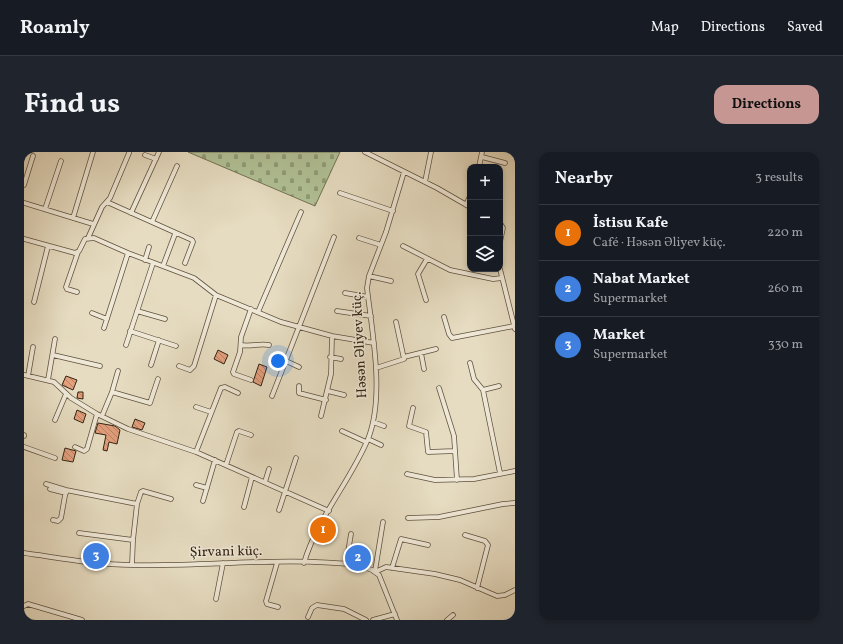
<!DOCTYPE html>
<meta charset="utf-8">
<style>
:root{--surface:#171b24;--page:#20242c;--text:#f1f3f6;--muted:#9ea1a6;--line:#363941;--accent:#c59692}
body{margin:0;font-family:Vollkorn,serif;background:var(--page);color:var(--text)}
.controls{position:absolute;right:12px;top:12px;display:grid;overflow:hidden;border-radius:8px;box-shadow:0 2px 6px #0003}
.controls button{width:36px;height:36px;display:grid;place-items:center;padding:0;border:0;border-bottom:1px solid var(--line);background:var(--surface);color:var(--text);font:20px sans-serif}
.you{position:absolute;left:254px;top:209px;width:14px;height:14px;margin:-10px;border:3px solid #fff;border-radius:50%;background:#1a73e8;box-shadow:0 0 0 6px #1a73e833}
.badge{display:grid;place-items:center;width:26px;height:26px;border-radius:50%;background:var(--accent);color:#fff;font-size:13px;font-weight:700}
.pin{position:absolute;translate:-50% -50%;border:2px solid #fff;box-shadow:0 1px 4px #0006}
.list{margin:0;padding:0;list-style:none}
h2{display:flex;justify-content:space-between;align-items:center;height:52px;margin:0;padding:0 16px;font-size:17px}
h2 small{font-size:13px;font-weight:400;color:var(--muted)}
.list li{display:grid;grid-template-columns:26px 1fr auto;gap:12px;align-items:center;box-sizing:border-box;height:56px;padding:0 16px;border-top:1px solid var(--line)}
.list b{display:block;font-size:15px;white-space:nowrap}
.list p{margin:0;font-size:13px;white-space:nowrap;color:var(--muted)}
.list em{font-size:13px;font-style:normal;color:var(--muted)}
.icon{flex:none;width:22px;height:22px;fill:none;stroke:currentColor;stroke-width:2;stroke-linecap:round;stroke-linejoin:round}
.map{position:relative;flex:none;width:491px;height:468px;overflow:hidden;border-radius:12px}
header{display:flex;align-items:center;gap:24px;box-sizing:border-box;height:56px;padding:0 20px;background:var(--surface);border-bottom:1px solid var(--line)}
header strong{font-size:19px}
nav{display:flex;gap:22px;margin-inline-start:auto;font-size:14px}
.intro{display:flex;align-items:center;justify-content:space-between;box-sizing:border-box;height:96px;padding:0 24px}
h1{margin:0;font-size:28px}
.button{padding:10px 18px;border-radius:12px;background:var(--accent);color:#111;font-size:14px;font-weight:700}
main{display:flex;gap:24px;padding:0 24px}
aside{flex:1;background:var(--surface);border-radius:12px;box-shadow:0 2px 6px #0003}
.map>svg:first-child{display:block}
.cemetery{fill:url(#cemetery-stones);stroke:#727254}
.building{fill:url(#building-back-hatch);stroke:#322313}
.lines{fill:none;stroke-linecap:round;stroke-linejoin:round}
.street-casing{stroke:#5f513e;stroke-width:5.5}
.street{stroke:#efe8d7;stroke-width:4}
.labels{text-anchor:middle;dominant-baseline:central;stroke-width:3;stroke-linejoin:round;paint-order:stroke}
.street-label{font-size:14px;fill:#322313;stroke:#efe8d7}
</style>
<header>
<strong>Roamly</strong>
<nav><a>Map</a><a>Directions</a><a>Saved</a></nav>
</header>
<div class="intro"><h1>Find us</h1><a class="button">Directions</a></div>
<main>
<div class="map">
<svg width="491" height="468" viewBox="0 0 491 468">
<defs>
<pattern id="cemetery-stones" width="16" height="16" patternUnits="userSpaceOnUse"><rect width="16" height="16" fill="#b1c196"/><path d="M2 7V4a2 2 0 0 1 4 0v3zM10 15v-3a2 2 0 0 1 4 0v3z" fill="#919c79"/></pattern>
<pattern id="building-back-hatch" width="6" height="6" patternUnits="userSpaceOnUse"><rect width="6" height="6" fill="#e49f7d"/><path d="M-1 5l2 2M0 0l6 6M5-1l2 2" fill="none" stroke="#b98165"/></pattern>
</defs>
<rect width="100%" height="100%" fill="#e6dcc1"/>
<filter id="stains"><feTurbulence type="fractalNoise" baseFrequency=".005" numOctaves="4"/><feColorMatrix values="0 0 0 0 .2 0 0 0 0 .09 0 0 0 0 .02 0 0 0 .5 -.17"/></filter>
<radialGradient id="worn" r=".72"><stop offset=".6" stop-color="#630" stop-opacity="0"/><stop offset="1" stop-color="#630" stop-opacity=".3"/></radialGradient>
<!-- cemetery -->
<path class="cemetery" d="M164,0H316L291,54Z"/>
<!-- building -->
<path class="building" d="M194,198L204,203L200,212L190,207Z
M235,212L243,215L237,234L229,230Z
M42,224L53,228L49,238L38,233Z
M54,240H59V247L53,246Z
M53,258L62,262L59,271L50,267Z
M111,267L121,271L118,278L108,275Z
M74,271L91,274L96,278L93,292L85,290L83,299L79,298L82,283L71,281Z
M41,296L52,299L49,310L38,308Z"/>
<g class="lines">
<defs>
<path id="street" d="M341,0L413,36L446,55
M121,3L132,7
M458,5L481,11
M455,15L458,0
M401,30L407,0
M0,33L9,4
M316,41L369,59
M83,50L168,88L169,90L161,111
M0,51L69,72
M442,53L446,44
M21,57L37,9
M107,61L135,0
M49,66L69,0
M128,70L153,14
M476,71L479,76L476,90
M64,86L78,55L86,46L105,1
M335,86L357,93
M0,87L51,101L55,99L61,87L70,86L104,101L170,126L192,143L257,170L308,184L350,191
M379,94L426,118L469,127L478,126
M121,108L125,95
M139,114L151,82
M476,117L491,177
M345,124L367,129
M53,140L43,137L42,135L54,100
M321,141L344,145
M402,148L394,122L403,107
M10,150L24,94
M227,157L217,185L216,200L209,220L210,222L227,228
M113,159L141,167
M313,159L347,164
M234,160L277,60
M68,161L83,167
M420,165L425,182L428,186L490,174
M80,176L104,101
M106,179L152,194
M102,193L129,111
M217,193C227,195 235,191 245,193
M397,201L400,217
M29,203L76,214
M306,205L317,207
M380,205L412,197
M262,209L275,215
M446,211L450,227L459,238L476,321
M127,213L135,188
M155,214L166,218L170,214L192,143
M352,216L380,207L372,170
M0,223L30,230L47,246L73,262L104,277L172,300L305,359
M4,224L9,195
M24,228L31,187
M275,234V241L302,248
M415,236L430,284L433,328
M459,238L475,234
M304,239L320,243
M88,240L94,219
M248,244L310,85
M172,255L187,260
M389,256L385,274L402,280L404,300L431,299
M78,264L88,240L126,251L134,227
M297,264L307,222L308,184
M31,268L42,242
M349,270L360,274
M318,279L342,290
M0,284V283
M344,287L357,293
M0,295L31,306
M51,295L60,299L63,297L73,262
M172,300L197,236L201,235L214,241
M202,313L213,280L215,279L227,283
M383,322L411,328L450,327L491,319
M241,330L245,317
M22,332L42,338L113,352L109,388L108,413
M172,333L183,336
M26,337L42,341
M179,349L191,308
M113,352L117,340L119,339L147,347
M220,355L228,325
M255,358L272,306
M384,366L415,365L479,352L491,351
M29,368L34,369L37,366L42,338
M55,381L109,388
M441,383L461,389L464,393L453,436
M0,401C36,406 72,413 109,413C184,415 260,404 334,413L348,418L355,423L373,468
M253,411L242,449L243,452L254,455
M280,411C293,366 326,330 344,287C361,244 348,180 343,136L345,124L362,80L380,20
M322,412L327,382
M368,416L377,387L404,393
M351,419L359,370
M351,420L362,415L411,422L436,428L473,444L481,443L491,438
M192,447L199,411
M0,454L4,452L58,468
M284,465L288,456L293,453L320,457L342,468
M349,468L371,462
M423,468L429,463"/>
</defs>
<!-- street casing -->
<use href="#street" class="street-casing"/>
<!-- street -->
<use href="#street" class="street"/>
</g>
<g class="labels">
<!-- street labels -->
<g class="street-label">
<text transform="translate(336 193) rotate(-93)">Həsən Əliyev küç.</text>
<text transform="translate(202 400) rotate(-1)">Şirvani küç.</text>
</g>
</g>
<rect width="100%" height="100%" filter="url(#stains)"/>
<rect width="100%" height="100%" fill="url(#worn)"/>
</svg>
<div class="controls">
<button>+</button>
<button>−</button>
<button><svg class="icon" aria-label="layers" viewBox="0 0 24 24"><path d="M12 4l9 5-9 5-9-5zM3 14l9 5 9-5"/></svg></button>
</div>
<div class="you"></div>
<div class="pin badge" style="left:299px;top:378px;background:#e8710a">1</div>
<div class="pin badge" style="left:334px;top:406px;background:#3f7fe0">2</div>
<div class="pin badge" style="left:72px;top:404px;background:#3f7fe0">3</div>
</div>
<aside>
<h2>Nearby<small>3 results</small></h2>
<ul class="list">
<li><span class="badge" style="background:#e8710a">1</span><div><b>İstisu Kafe</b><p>Café · Həsən Əliyev küç.</p></div><em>220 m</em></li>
<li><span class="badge" style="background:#3f7fe0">2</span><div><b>Nabat Market</b><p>Supermarket</p></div><em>260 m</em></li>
<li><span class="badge" style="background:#3f7fe0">3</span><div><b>Market</b><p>Supermarket</p></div><em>330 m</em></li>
</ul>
</aside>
</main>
